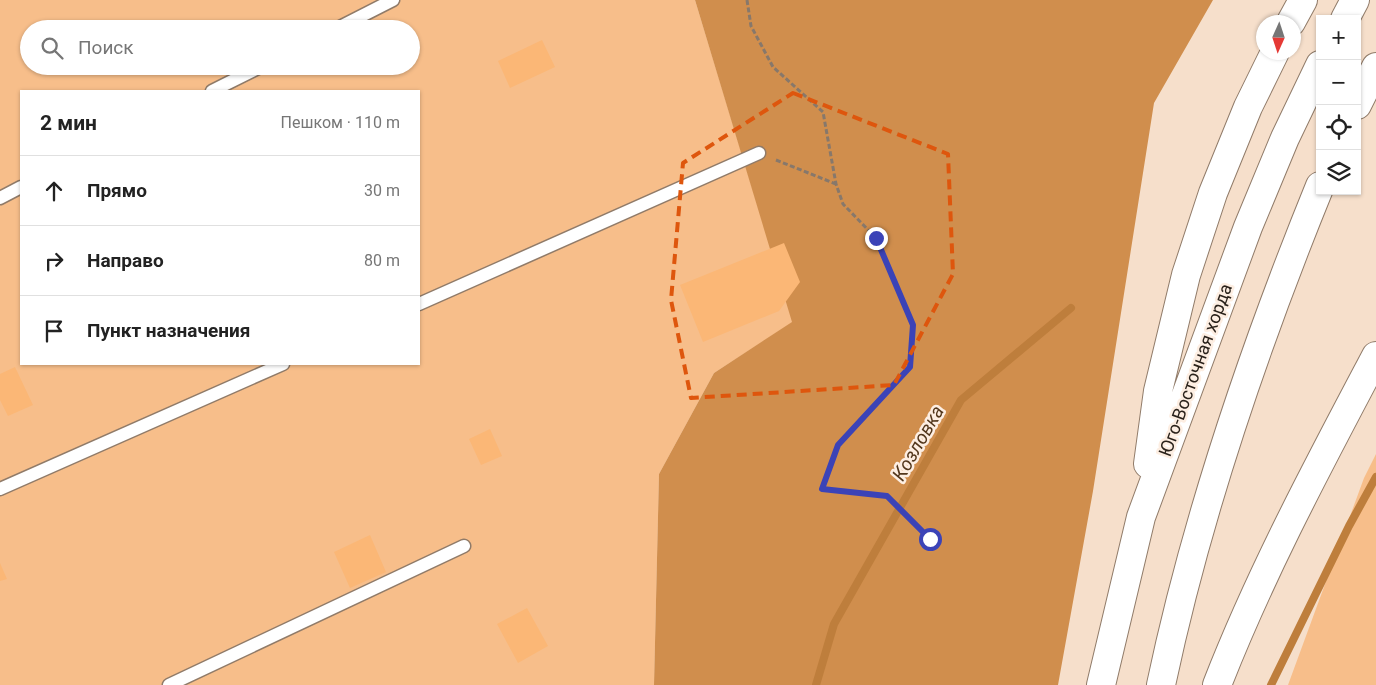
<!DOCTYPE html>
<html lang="ru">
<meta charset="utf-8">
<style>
:root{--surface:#fff;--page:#f2f2f2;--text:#222;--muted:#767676;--line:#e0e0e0}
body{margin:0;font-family:Roboto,sans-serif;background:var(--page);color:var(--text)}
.controls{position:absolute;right:15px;top:15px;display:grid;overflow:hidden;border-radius:0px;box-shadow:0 1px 4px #0004}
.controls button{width:45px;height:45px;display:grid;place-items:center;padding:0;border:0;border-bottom:1px solid var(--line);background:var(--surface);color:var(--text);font:25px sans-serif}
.compass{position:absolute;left:1256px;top:15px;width:45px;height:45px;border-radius:50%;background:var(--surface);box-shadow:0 1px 4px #0004;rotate:183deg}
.stop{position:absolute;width:15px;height:15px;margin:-11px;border:4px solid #3b43b7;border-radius:50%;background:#fff}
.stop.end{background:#3b43b7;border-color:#fff;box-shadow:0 1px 5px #0008}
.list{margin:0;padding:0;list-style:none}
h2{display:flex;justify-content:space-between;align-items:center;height:65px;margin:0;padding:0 20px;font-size:21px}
h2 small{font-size:16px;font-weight:400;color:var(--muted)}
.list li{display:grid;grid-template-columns:32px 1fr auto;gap:15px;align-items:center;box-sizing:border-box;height:70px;padding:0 20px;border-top:1px solid var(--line)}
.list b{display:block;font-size:19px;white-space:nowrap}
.list em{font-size:16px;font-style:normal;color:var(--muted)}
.icon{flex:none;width:28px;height:28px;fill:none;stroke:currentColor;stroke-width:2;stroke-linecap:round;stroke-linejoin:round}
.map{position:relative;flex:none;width:1376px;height:685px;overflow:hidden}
.search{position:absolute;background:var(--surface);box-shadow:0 1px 4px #0004;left:20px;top:20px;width:400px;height:55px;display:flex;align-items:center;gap:12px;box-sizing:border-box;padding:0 18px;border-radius:28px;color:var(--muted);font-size:19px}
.panel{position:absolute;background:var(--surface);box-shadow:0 1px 4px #0004;left:20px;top:90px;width:400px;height:275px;border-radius:0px}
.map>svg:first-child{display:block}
.green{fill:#f7be8a;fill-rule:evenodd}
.forest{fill:#d08e4d}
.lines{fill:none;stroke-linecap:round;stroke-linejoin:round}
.stream{stroke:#be7e3c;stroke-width:8}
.building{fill:#fbb776}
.service-casing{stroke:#907b69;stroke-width:15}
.primary-casing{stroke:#907b69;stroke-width:30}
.path{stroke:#87786b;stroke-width:3;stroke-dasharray:5 2.5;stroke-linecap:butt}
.service{stroke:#fff;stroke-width:12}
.primary{stroke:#fff;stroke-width:28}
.route{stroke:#3b43b7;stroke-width:6}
.marked{fill:none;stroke:#de560d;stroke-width:4;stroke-dasharray:10 6;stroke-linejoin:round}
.labels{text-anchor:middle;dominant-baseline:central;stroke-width:5;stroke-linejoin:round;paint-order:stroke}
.street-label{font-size:18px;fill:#2a221b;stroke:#fdeee2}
.water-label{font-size:19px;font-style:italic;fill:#53371c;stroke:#fdeee2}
</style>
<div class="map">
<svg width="1376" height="685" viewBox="0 0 1376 685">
<rect width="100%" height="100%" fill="#f6dfcb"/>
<!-- green -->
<path class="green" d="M0,0H695L793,322L714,373L659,474L654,685H0ZM29,29H411V66H29ZM21,91H419V364H21Z
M1376,454V685H1288L1364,478Z"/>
<!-- forest -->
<path class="forest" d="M695,0H1213L1154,103L1093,491L1058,685H654L659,474L714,373L792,322Z"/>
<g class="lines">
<!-- stream -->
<path class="stream" d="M816,685L834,624L961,400L1071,308
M1271,685L1349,526L1376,477"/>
</g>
<!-- building -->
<path class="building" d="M542,40L555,67L510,88L498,61Z
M784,243L800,282L779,311L703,342L680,285Z
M15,367L33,405L8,416L0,400V374Z
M490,429L502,456L481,465L469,439Z
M370,535L386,572L350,588L334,552Z
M0,563L7,579L0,581Z
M527,608L548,646L518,663L497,624Z"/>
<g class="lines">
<defs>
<path id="service" d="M336,29L393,0
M212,91L262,66
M0,198L21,187
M419,304L759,153
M0,489L283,364
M169,685L464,546"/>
<path id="primary" d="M1345,19L1355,0
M1291,22L1303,0
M1357,105L1376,67
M1148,464L1158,391L1186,275L1213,193L1248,107L1275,52
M1101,685L1141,517L1248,227L1285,138L1320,65
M1161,685C1197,514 1254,348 1320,186
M1217,685C1261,572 1319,464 1376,356"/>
</defs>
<!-- service casing -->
<use href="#service" class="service-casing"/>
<!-- primary casing -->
<use href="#primary" class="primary-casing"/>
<!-- path -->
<path class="path" d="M747,0L751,26L773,67L823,112L836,184L843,204L876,238L913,325L910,367L838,445L822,489L887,496L930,539
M776,160L836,184"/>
<!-- service -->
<use href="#service" class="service"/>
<!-- primary -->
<use href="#primary" class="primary"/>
</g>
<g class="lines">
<!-- route -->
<path class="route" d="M876,238L913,325L910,367L838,445L822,489L887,496L930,539"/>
</g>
<!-- marked area -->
<path class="marked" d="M793,93L948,154L953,274L894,385L691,398L671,300L683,163Z"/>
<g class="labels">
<!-- street labels -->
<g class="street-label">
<text transform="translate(1195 370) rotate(-70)">Юго-Восточная хорда</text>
</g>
<!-- water labels -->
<g class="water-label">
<text transform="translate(918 443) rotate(-60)">Козловка</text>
</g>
</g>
</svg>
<div class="controls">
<button>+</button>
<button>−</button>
<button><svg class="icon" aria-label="locate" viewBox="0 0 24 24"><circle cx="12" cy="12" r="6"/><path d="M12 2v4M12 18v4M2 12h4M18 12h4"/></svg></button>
<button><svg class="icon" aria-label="layers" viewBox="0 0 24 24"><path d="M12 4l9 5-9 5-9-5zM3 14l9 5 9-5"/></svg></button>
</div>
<svg class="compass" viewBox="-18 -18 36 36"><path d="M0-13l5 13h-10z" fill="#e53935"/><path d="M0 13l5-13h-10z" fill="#767676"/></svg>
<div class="stop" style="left:930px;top:539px"></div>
<div class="stop end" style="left:876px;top:238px"></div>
<div class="search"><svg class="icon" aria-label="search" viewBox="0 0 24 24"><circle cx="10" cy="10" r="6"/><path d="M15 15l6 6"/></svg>Поиск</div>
<section class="panel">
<h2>2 мин<small>Пешком · 110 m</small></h2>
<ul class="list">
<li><svg class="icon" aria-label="ahead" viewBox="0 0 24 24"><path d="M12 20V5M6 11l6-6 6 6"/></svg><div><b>Прямо</b></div><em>30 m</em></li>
<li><svg class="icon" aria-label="right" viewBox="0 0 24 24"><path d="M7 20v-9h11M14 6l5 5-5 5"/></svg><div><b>Направо</b></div><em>80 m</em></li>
<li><svg class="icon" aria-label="arrive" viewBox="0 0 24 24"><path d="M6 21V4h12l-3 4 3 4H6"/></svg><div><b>Пункт назначения</b></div></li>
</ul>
</section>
</div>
